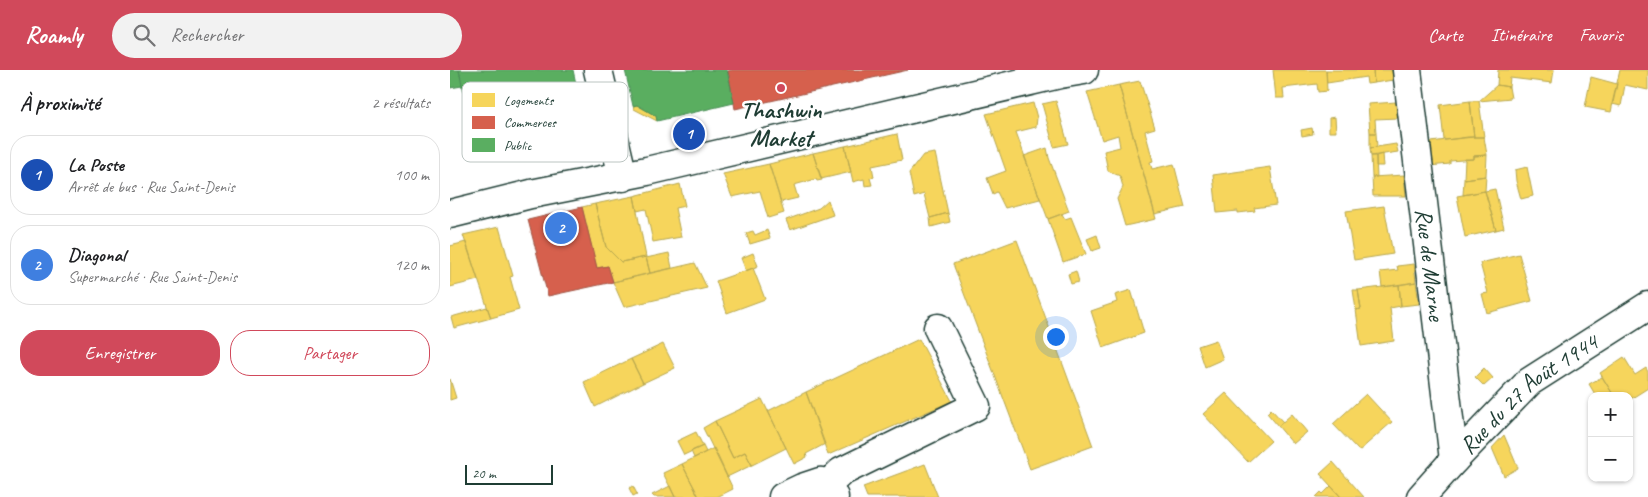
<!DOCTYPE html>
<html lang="fr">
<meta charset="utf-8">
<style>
:root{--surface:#fff;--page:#f2f2f2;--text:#202124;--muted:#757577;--line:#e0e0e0;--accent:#d1495b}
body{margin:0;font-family:Caveat,sans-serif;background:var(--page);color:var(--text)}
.controls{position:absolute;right:15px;bottom:15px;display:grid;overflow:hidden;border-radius:10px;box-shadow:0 1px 4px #0004}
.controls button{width:45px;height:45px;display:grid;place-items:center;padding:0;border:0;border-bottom:1px solid var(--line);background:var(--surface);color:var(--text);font:25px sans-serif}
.scale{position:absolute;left:15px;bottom:12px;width:88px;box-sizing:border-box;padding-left:5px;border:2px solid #1f3d34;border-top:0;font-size:14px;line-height:18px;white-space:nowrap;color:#1f3d34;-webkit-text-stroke:4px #fff;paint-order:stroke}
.you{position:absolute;left:605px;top:266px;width:18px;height:18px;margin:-12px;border:4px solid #fff;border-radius:50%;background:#1a73e8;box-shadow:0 0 0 8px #1a73e833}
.badge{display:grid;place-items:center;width:32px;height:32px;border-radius:50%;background:var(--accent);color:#fff;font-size:16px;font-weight:700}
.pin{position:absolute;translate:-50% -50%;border:2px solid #fff;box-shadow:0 1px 5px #0006}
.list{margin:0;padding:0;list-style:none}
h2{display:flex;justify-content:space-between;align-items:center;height:65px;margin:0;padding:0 20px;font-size:21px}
h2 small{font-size:16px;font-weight:400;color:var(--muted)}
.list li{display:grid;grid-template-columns:32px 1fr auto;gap:15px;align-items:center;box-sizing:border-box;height:80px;margin:0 10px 10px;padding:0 10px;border:1px solid var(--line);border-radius:20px}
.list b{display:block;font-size:19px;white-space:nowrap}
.list p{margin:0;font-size:16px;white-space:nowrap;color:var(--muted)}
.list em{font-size:16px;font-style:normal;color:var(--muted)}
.actions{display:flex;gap:10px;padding:15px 20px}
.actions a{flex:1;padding:11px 0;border:1px solid var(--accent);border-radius:20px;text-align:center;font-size:18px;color:var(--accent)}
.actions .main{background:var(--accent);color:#fff}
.icon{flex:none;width:28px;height:28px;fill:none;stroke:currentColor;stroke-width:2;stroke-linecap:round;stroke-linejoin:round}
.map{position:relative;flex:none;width:1198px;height:427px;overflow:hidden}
header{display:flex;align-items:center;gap:30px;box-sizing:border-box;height:70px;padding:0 25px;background:var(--accent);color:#fff}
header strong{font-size:24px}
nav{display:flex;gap:28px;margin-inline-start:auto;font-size:18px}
.search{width:350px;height:45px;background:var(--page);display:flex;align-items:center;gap:12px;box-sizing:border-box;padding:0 18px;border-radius:28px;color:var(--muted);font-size:19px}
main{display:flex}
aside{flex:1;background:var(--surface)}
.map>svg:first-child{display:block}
.homes{fill:#f6d55c;stroke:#b6a750}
.shops{fill:#d6604d;stroke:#9f5646}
.public{fill:#5aae61;stroke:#488c54}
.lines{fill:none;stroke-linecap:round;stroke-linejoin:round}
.minor-casing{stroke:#1f3d34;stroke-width:31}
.major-casing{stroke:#1f3d34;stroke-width:31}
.minor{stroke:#fff;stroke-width:28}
.major{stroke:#fff;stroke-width:28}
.poi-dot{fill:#d1495b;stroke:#fff;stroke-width:2}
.labels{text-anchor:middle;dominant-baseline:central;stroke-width:5;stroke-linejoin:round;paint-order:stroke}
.poi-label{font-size:24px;font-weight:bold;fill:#1f3d34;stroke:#fff}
.street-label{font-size:24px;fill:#1f3d34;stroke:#fff}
.key{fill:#fff;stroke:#bcc5c2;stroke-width:1}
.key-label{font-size:14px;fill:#1f3d34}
</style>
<header>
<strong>Roamly</strong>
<div class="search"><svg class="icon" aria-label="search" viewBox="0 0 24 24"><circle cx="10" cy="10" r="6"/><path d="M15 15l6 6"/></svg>Rechercher</div>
<nav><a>Carte</a><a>Itinéraire</a><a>Favoris</a></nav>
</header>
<main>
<aside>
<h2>À proximité<small>2 résultats</small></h2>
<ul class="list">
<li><span class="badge" style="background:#1a4fb4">1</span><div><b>La Poste</b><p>Arrêt de bus · Rue Saint-Denis</p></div><em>100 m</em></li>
<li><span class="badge" style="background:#3f7fe0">2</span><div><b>Diagonal</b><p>Supermarché · Rue Saint-Denis</p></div><em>120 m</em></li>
</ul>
<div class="actions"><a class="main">Enregistrer</a><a>Partager</a></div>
</aside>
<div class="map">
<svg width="1198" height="427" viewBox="0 0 1198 427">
<rect width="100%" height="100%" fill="#fff"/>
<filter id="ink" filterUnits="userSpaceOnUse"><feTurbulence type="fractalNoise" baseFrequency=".02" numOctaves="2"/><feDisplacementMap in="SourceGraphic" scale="10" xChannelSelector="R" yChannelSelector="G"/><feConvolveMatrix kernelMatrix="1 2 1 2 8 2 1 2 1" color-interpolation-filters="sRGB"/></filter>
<g filter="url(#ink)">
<!-- homes -->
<path class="homes" d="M823,0H876L877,21L868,22L867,14L833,18L834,28H826Z
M876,0H923L924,13L917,14L916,7L877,13Z
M923,0H942L943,10L924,13Z
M1048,0H1104L1102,13L1060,8L1059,17L1047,15Z
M1170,0H1198V20L1175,15L1171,36L1162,34Z
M1141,7L1167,14L1161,42L1135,37Z
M690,11L705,58L695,61L703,91L700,92L702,99L724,94L735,137L705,144L669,15Z
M669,15L706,149L675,156L667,129L673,117L670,106L658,101L654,81L670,77L668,65L652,70L637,22Z
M1047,15L1059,17L1061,28L1029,31Z
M606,31L618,74L604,77L592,34Z
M1020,31H1029L1034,67H1024Z
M1020,31L1024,67L994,70L990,35Z
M946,32L948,48L925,49L926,63H920L918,34Z
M583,33L587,48L586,57L566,62L590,129L555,138L547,122L543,124L537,108L556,101L536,44Z
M187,35L206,46L207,51L184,39L183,36Z
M885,47L886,62H879V48Z
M862,58L863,64L852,66L851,60Z
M920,63H926L927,77L920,78Z
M447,64L452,90L422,96L424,107L420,108L422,115L415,116L414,109L403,112L395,76Z
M1018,67H1034L1037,85L1024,86V89L1000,91V94L979,96L974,73Z
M946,74L948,82L921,86L920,78Z
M395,76L401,102L371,109L363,83Z
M597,78L599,88L619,141L598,149L574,86Z
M363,83L372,110L367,111L366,109L344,115L348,128L331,132L319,94Z
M485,83L498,143L480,148L474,124L464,127L459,103L473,85Z
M932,84L933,96H926V86Z
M1037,85L1036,106L1014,109L1015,89H1024V86Z
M921,86H926L927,107H922Z
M319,94L334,143L318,148L310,121L282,127L273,104Z
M820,97L826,135L804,138L805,141L788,143V141L767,143L763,105Z
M1077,97L1083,126L1071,129L1066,111L1065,100Z
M954,105L956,126H923L922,107Z
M1036,106L1035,121L1013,125L1014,109Z
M230,114L235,136L225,138L231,167L203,172L196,139L187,141L184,126Z
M1045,119L1054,158L1046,160L1035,121Z
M1035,121L1046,160L1015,167L1007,126Z
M184,126L196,187L171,192L156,177L145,134Z
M378,130L383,145L340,160L336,150L369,138Z
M145,134L156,177L171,192L196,187L200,203L163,212L158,196L147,198L132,137Z
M934,136L943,184L904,190L896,141Z
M498,143L500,152L481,157L480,148Z
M612,144L615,149L621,147L636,184L613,192L598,149Z
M49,157L63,206L60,207L69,240L41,248L13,165Z
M317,160L320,168L300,174L296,163L303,161L305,165Z
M647,165L651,178L642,181L637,169Z
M567,170L643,376L580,399L503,194Z
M16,172L28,210L0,217V176Z
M219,183L222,198L200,203L196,188Z
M303,183L308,196L296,201L291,188Z
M1069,184L1082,231L1037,243L1032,224L1038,223L1030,193Z
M245,193L257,218L174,237L163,212Z
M964,194L966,212L932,217L930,202L948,200L947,196Z
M303,198L315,229L277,243L266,211Z
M626,201L629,212L621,214L618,204Z
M966,212L969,234L951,236L949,215Z
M949,215L951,236L940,238L944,271L911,276L906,240L911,239L908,220Z
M681,220L694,263L653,278L641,241L667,232L665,225Z
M903,220H908L911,239L906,240Z
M37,237L41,248L4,258L1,247Z
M469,269L502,331L378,385L356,322Z
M766,270L773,289L755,297L748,276Z
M213,274L225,298L193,313L181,289Z
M1174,287L1185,305L1196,298L1198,302V318L1179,330V326H1164L1150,303Z
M181,289L193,313L145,337L134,312Z
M1034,298L1043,308L1034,316L1025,307Z
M1152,307L1164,326H1146L1139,314Z
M0,309L6,328L0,330Z
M356,322L375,374L356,384L357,387L344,394L318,341Z
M776,323L821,371L798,392L753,344Z
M916,324L942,352L909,381L883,354Z
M312,329L336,378L302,395L295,382L283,388L265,351Z
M821,339L833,352L828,356L817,343Z
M842,344L857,362L843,374L828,356Z
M265,351L283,388L295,382L302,395L277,407L253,358Z
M246,362L253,376L234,385L227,371Z
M1054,365L1068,398L1054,406L1042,378Z
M253,376L256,382L244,388L241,381Z
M264,378L283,419L267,427H249L232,394Z
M883,392L914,427H891L870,404Z
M232,394L249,427H225L213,403Z
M475,394L488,427H417L413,417Z
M183,416L187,424L183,426L179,418Z
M220,416L225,427H204L202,425Z
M881,416L891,427H866L871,422L873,424Z"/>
<!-- shops -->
<path class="shops" d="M282,0H458L285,39L278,1Z
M132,137L147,198L158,196L163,212L98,226L78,150Z"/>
<!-- public -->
<path class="public" d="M0,0H9L12,16L0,18Z
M9,0H123L134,51L25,73Z
M175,0H277L284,33L207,51L206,46L187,35L183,36Z"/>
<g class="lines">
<defs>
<g id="minor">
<path d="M148,0L173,107"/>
<path id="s1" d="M957,0L1004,390"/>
<path d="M375,417L391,402L526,336L488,258"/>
<path d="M333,427L352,418L370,412L384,427"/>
<path id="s2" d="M971,427L1004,390L1079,312L1198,236"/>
</g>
<path id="major" d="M0,144L81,124L197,101L610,4L634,0"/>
</defs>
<!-- minor casing -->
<use href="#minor" class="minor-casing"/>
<!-- major casing -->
<use href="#major" class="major-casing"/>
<!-- minor -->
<use href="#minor" class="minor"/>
<!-- major -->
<use href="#major" class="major"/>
</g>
</g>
<!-- markers -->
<circle class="poi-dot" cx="331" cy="18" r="5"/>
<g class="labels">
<!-- poi labels -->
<g class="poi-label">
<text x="331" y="40">Thashwin<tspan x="331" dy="28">Market</tspan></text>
</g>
<!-- street labels -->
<g class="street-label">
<text stroke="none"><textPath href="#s1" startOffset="196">Rue de Marne</textPath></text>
<text stroke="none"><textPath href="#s2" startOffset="150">Rue du 27 Août 1944</textPath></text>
</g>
</g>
<!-- legend -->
<rect x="12" y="12" width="166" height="80" rx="8" class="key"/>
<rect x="22" y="23" width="23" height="14" fill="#f6d55c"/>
<rect x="22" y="46" width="23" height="13" fill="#d6604d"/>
<rect x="22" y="68" width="23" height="14" fill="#5aae61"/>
<g class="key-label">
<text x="54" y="35">Logements</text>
<text x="54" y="57">Commerces</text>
<text x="54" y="80">Public</text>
</g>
</svg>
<div class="controls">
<button>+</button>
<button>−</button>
</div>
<div class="scale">20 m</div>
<div class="you"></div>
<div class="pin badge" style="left:239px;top:64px;background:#1a4fb4">1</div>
<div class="pin badge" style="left:111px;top:158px;background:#3f7fe0">2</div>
</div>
</main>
